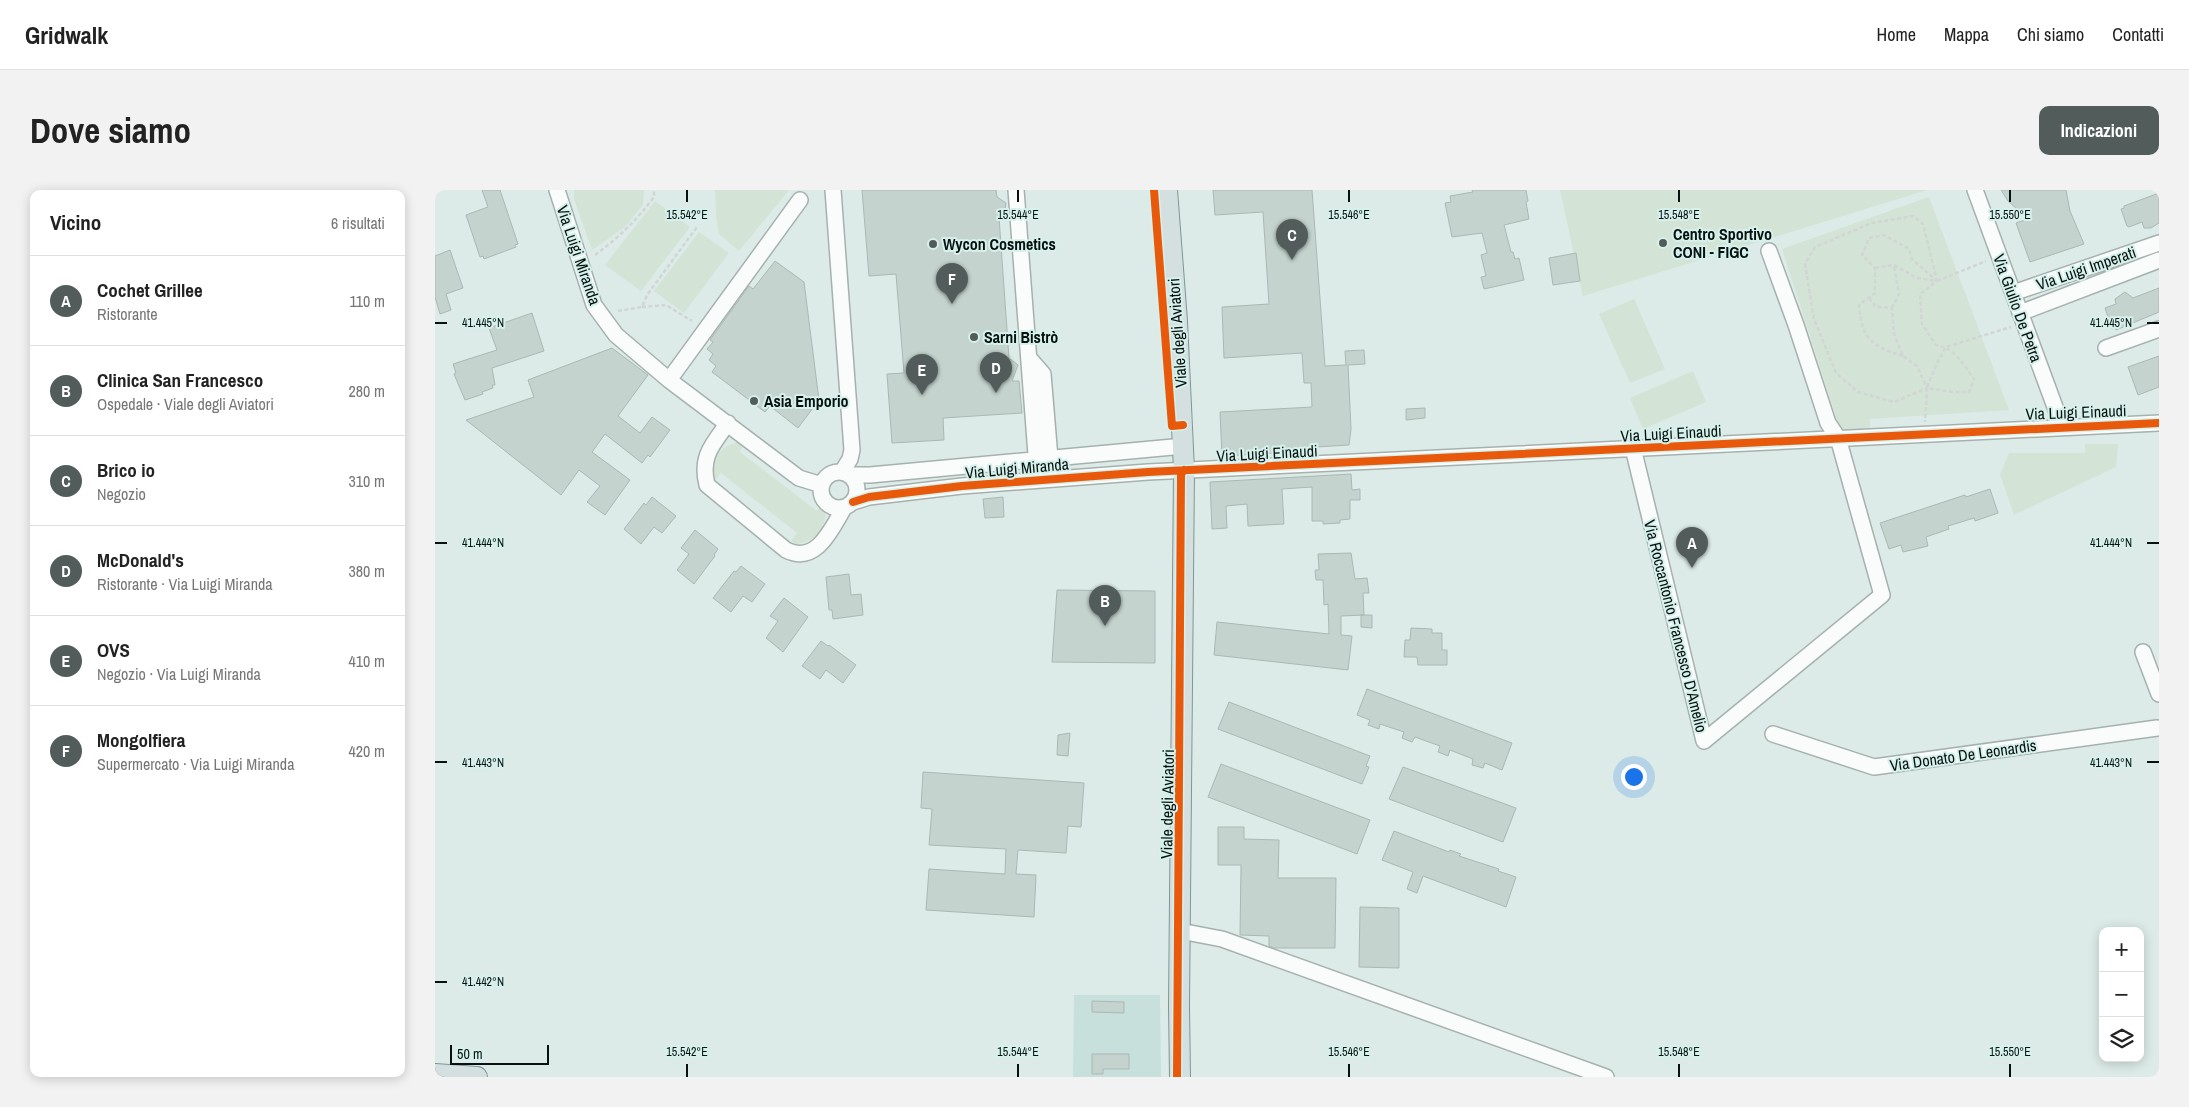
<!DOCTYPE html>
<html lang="it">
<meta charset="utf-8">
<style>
:root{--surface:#fff;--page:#f2f2f2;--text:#222;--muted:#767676;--line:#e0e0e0;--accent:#525d5b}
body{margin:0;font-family:"Archivo Narrow",sans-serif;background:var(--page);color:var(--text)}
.controls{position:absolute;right:15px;bottom:15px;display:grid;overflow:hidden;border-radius:10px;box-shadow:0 2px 12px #0003}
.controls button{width:45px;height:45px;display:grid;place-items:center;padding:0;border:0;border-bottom:1px solid var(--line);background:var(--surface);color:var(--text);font:25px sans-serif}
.scale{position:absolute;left:15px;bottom:12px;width:99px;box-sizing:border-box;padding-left:5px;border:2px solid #08110f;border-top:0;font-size:14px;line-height:18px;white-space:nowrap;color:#08110f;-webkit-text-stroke:4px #d6f1eb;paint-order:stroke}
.you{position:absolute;left:1198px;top:586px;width:18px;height:18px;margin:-12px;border:4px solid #fff;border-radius:50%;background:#1a73e8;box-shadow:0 0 0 8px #1a73e833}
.badge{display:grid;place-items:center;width:32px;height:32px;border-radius:50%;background:var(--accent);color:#fff;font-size:16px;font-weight:700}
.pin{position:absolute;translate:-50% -41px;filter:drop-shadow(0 1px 2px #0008)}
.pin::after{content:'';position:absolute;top:26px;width:18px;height:15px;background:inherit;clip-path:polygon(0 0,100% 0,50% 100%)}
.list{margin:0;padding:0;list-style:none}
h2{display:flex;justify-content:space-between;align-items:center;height:65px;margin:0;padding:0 20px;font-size:21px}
h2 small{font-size:16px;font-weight:400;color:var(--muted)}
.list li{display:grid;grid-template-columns:32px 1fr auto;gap:15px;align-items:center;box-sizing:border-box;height:90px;padding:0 20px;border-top:1px solid var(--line)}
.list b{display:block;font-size:19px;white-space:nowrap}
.list p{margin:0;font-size:16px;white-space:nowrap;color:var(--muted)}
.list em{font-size:16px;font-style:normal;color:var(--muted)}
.icon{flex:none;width:28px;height:28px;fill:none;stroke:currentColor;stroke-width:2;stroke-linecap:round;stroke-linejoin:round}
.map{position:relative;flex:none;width:1724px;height:887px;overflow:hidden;border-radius:10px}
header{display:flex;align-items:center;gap:30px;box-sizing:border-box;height:70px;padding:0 25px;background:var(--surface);border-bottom:1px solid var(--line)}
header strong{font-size:24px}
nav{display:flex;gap:28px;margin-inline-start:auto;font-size:18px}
.intro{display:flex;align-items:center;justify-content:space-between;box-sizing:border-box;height:120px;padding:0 30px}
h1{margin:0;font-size:35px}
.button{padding:12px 22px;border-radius:10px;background:var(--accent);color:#fff;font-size:18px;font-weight:700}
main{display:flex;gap:30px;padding:0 30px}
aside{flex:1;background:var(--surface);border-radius:10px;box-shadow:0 2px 12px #0003}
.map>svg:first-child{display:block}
.built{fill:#c7e0db}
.green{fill:#d3e3d6}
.building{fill:#c4d3cd;stroke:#acb7b3}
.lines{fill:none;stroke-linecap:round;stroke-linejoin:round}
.minor-casing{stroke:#a6b1ae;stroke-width:18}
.major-casing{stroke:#7e9696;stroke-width:22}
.path{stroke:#d1d5d4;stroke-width:2.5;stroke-dasharray:4 2.5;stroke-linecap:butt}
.minor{stroke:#fafcfc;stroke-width:15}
.major{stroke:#d4e0e0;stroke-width:20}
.cycleway-casing{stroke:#d6f1eb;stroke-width:11}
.cycleway{stroke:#e8590c;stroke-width:8}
.ticks{fill:none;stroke:#08110f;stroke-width:2}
.poi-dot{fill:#525d5b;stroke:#d6f1eb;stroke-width:2}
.labels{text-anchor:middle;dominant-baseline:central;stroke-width:4;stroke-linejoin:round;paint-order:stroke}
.poi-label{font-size:16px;font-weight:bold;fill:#08110f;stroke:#d6f1eb;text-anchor:start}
.street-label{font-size:16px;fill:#08110f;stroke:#d6f1eb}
.ticks-label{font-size:12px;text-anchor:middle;fill:#08110f;stroke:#d6f1eb;stroke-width:4;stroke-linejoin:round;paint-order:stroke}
</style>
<header>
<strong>Gridwalk</strong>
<nav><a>Home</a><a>Mappa</a><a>Chi siamo</a><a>Contatti</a></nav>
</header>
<div class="intro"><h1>Dove siamo</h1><a class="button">Indicazioni</a></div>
<main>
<aside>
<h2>Vicino<small>6 risultati</small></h2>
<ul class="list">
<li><span class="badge">A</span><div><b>Cochet Grillee</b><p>Ristorante</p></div><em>110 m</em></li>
<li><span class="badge">B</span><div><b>Clinica San Francesco</b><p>Ospedale · Viale degli Aviatori</p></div><em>280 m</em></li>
<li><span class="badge">C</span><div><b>Brico io</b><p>Negozio</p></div><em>310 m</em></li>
<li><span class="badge">D</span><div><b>McDonald's</b><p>Ristorante · Via Luigi Miranda</p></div><em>380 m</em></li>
<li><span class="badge">E</span><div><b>OVS</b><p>Negozio · Via Luigi Miranda</p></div><em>410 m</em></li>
<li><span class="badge">F</span><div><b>Mongolfiera</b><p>Supermercato · Via Luigi Miranda</p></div><em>420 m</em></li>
</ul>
</aside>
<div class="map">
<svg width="1724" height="887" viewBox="0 0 1724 887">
<rect width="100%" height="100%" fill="#dcebe8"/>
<!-- built -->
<path class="built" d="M639,805H725L726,887H638Z"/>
<!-- green -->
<path class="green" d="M209,0L208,15L190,37L157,60L139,9V0Z
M280,0H354L304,61L284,44L281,26Z
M1125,0H1492L1148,106Z
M1494,7L1574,220L1435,229V239H1405L1347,59Z
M220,11L255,37L206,101L170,75Z
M264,42L294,63L249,123L219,101Z
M1199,109L1230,179L1195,193L1164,124Z
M1258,181L1271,212L1208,239L1195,208Z
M307,252L309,254L305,262L382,321L386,315L389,316C395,335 380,352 362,354L356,351L362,343L286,283L280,290C271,273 288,252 307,252Z
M1650,254H1683L1681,277L1579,325L1565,284L1574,263H1650Z"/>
<!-- building -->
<path class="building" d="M47,0H65L83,54L80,55L81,57L49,69L48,66L45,67L31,25L53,17Z
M427,0H561L562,7L571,13L570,20L564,27L574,168L583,175L577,191H584L587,223L508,228L509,250L457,253L452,184L469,183L461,84L434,86Z
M778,0H877L890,176L911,175L910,161L929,160L930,174L913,175L916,239L914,255L881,257V261L787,266L785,222L877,217L876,193H869L867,163L789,168L787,117L834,114L828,22L780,25Z
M1037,0H1091L1093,11L1091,12L1094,29L1069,35L1076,62H1078L1080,69L1084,68L1089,90L1049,99L1046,87L1051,86L1046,65L1052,63L1047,43L1017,47L1010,13L1016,12L1015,6L1038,2Z
M1566,0H1631L1635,21L1649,54L1595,72L1581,33L1593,29L1573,11Z
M1724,3V33L1716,38H1709L1707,32L1694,37L1692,36L1686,19L1689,18V16Z
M15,60L28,98L11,104L16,120L5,124L0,107V66Z
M1141,63L1145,91L1118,95L1114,68Z
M340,71L369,92L384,210L363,238L335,216L330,222L277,182L281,176L274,170L278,164L272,159L278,152L275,150L314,96L318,99Z
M1724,98V122L1681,140L1680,138L1677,139L1670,118L1681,114L1680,109L1690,102L1698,108Z
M97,123L109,161L57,178L60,195H57L58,198L47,202L48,204L30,210L19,184L21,183L18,174L62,160L54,138Z
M177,158L213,185L183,226L205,243L217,227L235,240L215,267L213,265L207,273L170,244L157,262L195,290L170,325L152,312L165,296L144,280L126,305L31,230L99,207L93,190Z
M1724,166V197L1703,205L1693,177Z
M990,218V228L971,230V219Z
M916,284L917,300L925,299V310H915V329L905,330V333L888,334V331H877V297L847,299L849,334L813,336L812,314L791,316L792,338L777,339L775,292Z
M1555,299L1563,323L1540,331L1539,328L1513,336L1514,339L1491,347L1493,356L1468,362L1466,355L1454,359L1445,333L1530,305L1531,307Z
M217,307L241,326L227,343L219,337L206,354L189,339L209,313L211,315Z
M568,307L569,327L550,328L548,309Z
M260,340L283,359L279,365L280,366L259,394L242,380L254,364L246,358Z
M916,363L920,389L932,388L934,403H928L929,425L906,426V445L917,446L913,480L779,465L782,432L894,444L893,414L889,415L888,390H881L880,380H884L883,364Z
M306,376L330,394L317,412L308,406L296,422L278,408L299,381L301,382Z
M414,384L416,405L426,404L428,425L398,429L397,420H394L391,387Z
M622,400L720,401V473L617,472Z
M349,408L373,427L348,462L331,448L343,431L335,426Z
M926,425H937V438L926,437Z
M976,438L997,439V443H1007V460H1012V475H983L982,467H969L970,450H975Z
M386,451L393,456L394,455L421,475L408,493L391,480L385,489L367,476Z
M932,499L1077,553L1067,580L1050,573L1048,578L1037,575L1038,569L1015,560L1013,566L1003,562L1005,556L980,547L977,552L967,548L969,542L945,534L944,539L933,535L935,530L922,525Z
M794,512L935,566L931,576L934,577L927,594L783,539Z
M635,543L633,566L622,565L623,545Z
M786,574L935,630L922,664L773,607Z
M968,577L1081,618L1068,652L954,609Z
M488,582L649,593L646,637L633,636L631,663L583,660L581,684L601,685L599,727L491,720L494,679L570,684L571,659L494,655L497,619L486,618Z
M783,637H809V649L844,650L843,688H901L900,758H838L834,756V746L805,745L806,675H783Z
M959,641L1014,662L1015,660L1026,664L1024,666L1064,679L1063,681L1081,687L1071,717L988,686L982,703L972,699L978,682L947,670Z
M925,717L964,718V778L924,777Z
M657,811L689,812V823L657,822Z
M657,864H694V879H668V884H657Z"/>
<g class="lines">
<defs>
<path id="minor" d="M122,0L159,115L181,145L234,190L364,288L387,295
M398,0L417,260L415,269L407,282
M581,0L602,278
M1540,0L1627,236
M1578,103L1724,53
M1585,123L1724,70
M1671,158L1724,139
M594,168L608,184L615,268
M234,190L365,10
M293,233C277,255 265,267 272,295L351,360C381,375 396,340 409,318
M1198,258L1269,551L1447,405L1403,248L1393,233L1361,135L1334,61
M386 300a18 18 0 1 1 36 0a18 18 0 1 1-36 0Z
M415,285H435L749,256
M418,312L434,307L527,296L713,282L1724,233
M1708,462L1724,504
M1338,544L1439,577L1722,538
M745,741L787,749L1171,887"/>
<path id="major" d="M732,0L742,131L749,280L744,816L745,887
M0,884L42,887"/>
</defs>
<!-- minor casing -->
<use href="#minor" class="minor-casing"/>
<!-- major casing -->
<use href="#major" class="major-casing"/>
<!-- path -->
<path class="path" d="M160,65C183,48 202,30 219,7V0
M1440,78L1459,75L1482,88L1502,91L1477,69L1474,59L1449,45L1434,48L1427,65L1440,78V103L1424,115C1427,149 1436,156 1468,166
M1502,91L1551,71
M1434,108L1441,117L1457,118L1459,144L1468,166L1482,176L1492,198L1459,212L1423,202L1401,183L1379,129L1370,74L1380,57L1437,33L1478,26L1488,34L1502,91L1485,104L1487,134L1501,155C1520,158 1528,174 1539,189L1534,202H1518L1492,198L1490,232
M207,117L231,115L257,131
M1457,118L1464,104L1459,76
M183,121L207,117L212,105L262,37
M1492,197L1503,171L1511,157L1576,137"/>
<!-- minor -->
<use href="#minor" class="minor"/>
<!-- major -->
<use href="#major" class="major"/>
<defs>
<path id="cycleway" d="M719,0L737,236L748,235
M418,312L434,307L527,296L713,282L1724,233
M742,887L746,284L749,280"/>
</defs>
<!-- cycleway casing -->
<use href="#cycleway" class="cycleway-casing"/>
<!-- cycleway -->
<use href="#cycleway" class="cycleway"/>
</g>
<!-- ticks -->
<path class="ticks" d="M252,0V12M583,0V12M914,0V12M1244,0V12M1575,0V12M0,133H12M1712,133H1724M0,353H12M1712,353H1724M0,572H12M1712,572H1724M0,792H12M252,874V887M583,874V887M914,874V887M1244,874V887M1575,874V887"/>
<!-- markers -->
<g class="poi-dot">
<circle cx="1228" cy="53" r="5"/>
<circle cx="498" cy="54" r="5"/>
<circle cx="539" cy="147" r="5"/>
<circle cx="319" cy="211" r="5"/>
</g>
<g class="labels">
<!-- poi labels -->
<g class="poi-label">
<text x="1238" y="44">Centro Sportivo<tspan x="1238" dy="18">CONI - FIGC</tspan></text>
<text x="508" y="54">Wycon Cosmetics</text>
<text x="549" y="147">Sarni Bistrò</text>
<text x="329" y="211">Asia Emporio</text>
</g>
<!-- street labels -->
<g class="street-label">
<text transform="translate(144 65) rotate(71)">Via Luigi Miranda</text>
<text transform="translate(1651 78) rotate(-19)">Via Luigi Imperati</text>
<text transform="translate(1583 118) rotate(70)">Via Giulio De Petra</text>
<text transform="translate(742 143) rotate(-94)">Viale degli Aviatori</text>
<text transform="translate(1641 222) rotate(-2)">Via Luigi Einaudi</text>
<text transform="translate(1236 243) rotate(-3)">Via Luigi Einaudi</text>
<text transform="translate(832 263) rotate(-3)">Via Luigi Einaudi</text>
<text transform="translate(582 278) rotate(-5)">Via Luigi Miranda</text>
<text transform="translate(1241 436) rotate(76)">Via Roccantonio Francesco D'Amelio</text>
<text transform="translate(1528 565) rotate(-8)">Via Donato De Leonardis</text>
<text transform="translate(732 614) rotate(-89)">Viale degli Aviatori</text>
</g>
</g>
<g class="ticks-label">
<text x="252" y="29">15.542°E</text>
<text x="583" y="29">15.544°E</text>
<text x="914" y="29">15.546°E</text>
<text x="1244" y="29">15.548°E</text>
<text x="1575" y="29">15.550°E</text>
<text x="48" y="137">41.445°N</text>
<text x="1676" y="137">41.445°N</text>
<text x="48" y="357">41.444°N</text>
<text x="1676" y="357">41.444°N</text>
<text x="48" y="577">41.443°N</text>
<text x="1676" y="577">41.443°N</text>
<text x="48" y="796">41.442°N</text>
<text x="252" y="866">15.542°E</text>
<text x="583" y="866">15.544°E</text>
<text x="914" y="866">15.546°E</text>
<text x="1244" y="866">15.548°E</text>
<text x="1575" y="866">15.550°E</text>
</g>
</svg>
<div class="controls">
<button>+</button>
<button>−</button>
<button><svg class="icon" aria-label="layers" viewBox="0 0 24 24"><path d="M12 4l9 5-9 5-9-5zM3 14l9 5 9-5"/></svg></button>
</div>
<div class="scale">50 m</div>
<div class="you"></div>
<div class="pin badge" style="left:1257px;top:378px">A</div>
<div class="pin badge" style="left:670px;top:436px">B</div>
<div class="pin badge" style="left:857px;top:70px">C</div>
<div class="pin badge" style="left:561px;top:203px">D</div>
<div class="pin badge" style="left:487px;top:205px">E</div>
<div class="pin badge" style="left:517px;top:114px">F</div>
</div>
</main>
